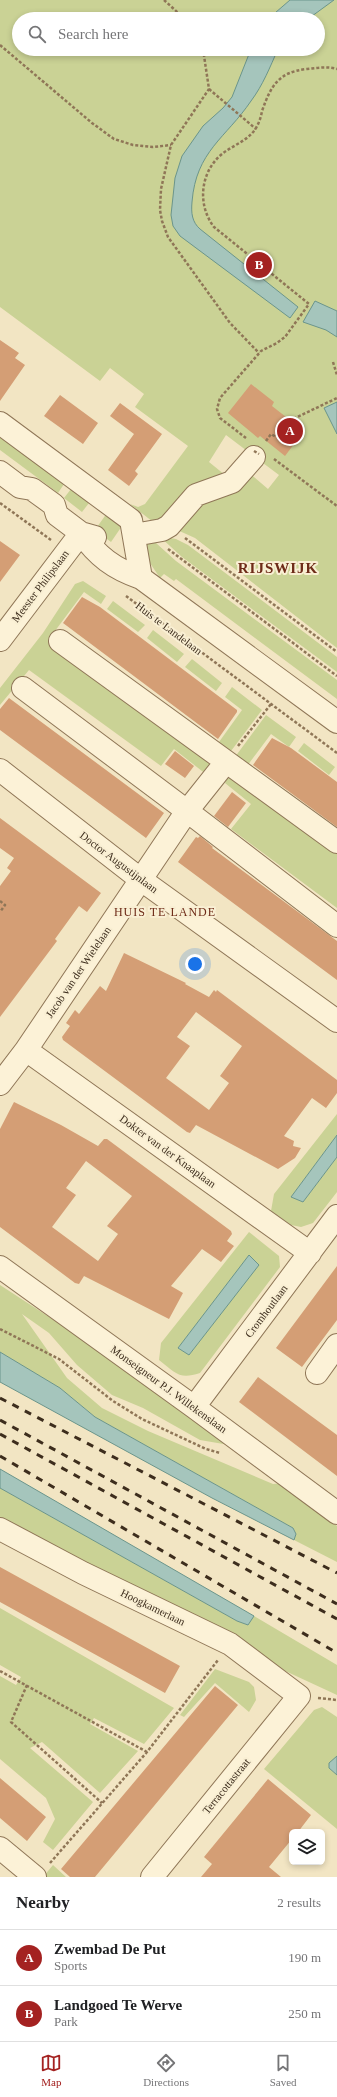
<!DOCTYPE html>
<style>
:root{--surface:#fff;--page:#f2f2f2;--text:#202124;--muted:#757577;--line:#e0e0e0;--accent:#a42221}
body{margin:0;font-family:Georgia,serif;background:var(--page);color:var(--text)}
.controls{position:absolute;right:12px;bottom:12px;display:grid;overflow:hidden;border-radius:6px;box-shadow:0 2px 6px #0003}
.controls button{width:36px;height:36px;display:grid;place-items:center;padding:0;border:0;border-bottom:1px solid var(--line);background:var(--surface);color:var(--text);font:20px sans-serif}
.you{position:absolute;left:195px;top:964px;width:14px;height:14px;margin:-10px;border:3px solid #fff;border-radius:50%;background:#1a73e8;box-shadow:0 0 0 6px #1a73e833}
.badge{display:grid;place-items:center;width:26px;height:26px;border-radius:50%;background:var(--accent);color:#fff;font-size:13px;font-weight:700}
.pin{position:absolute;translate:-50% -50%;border:2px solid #fff;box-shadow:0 1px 4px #0006}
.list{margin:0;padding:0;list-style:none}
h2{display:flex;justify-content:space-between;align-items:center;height:52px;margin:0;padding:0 16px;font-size:17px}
h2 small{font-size:13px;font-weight:400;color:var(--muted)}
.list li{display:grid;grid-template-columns:26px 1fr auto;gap:12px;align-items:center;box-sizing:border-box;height:56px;padding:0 16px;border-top:1px solid var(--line)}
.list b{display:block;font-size:15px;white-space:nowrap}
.list p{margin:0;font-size:13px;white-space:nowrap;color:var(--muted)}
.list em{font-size:13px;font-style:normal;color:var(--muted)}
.icon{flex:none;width:22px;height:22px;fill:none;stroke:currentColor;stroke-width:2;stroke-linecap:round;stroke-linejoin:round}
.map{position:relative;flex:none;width:337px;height:1877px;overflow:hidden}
.search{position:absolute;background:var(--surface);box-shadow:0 2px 6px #0003;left:12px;right:12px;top:12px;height:44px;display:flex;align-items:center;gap:10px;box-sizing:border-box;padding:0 14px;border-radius:22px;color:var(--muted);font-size:15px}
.sheet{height:164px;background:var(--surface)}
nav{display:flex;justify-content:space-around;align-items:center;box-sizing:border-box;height:56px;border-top:1px solid var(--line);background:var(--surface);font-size:11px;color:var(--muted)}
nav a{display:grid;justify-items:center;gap:2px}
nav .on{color:var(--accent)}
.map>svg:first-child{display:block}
.green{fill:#cad295;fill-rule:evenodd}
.water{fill:#a5c5bc;stroke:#6b958b}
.building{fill:#d49e75;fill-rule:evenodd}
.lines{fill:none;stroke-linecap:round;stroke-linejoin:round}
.minor-casing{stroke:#8f7657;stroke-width:24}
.path{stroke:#8f7657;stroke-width:2.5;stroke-dasharray:3 2;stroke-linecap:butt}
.minor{stroke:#fcf2d7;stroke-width:22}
.rail{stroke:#3d2d1d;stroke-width:3;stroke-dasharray:7 7;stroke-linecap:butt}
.path-bridge{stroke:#8f7657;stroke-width:2.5;stroke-dasharray:3 2;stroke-linecap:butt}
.labels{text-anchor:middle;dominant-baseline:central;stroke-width:4;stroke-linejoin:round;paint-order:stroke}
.street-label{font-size:11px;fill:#3d2d1d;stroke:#f9efd3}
.neighbourhood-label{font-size:12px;letter-spacing:1px;fill:#6e2b18;stroke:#f9efd3}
.district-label{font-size:15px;font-weight:bold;letter-spacing:1px;fill:#6e2b18;stroke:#f9efd3}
</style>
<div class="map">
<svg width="337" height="1877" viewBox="0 0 337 1877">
<rect width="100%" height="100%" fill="#f2e5c3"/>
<!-- green -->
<path class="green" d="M0,0H337V648L195,538L175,529L190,509L248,472L268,489L279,475L226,435L209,462L230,479L157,525L130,504L138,507L145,504L188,446L135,407L144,394L110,368L100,381L0,307ZM19,19H318V49H19Z
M0,436L64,484L58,493L0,450Z
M71,489L89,503L82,512L64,498Z
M107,513L122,526L111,542L95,530Z
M146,534L176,561L337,680V699L176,579L174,581L164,574L160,578L146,557Z
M159,536L176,539L188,545L337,657V672L182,557Z
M83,581L106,596L101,604L84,592L49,639L212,761L207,775L174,749L161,766L29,670L0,705V688L43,633L75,584Z
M113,601L145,625L138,632L107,609Z
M153,630L184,654L177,662L147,638Z
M192,659L222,683L216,691L185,667Z
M232,687L262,710L231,751L219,742L242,710L225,697Z
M266,715L296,737L289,747L271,734L247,766L235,757Z
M304,743L335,767L329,775L298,751Z
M234,776L337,853V908L231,829L251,804L225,783L227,779Z
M337,1114V1135L291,1197L303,1202L337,1157V1192L313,1223L301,1227L291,1225L271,1211L274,1194Z
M249,1232L279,1256L280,1267L200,1373C179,1380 176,1373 159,1360L161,1343ZM249,1256L258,1265L189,1355L178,1348Z
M0,1285L132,1371L235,1446L200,1440L143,1408L112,1395L77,1365L49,1333L22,1314L67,1378L102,1408L148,1431L273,1484L286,1483L337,1526V1562L294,1540L296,1534L293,1528L95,1417L60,1388L0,1352Z
M0,1488L237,1621L248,1625L254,1616L337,1665V1695L268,1663L0,1521Z
M0,1608L174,1708L144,1744L94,1718L90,1724L138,1751L100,1793L42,1742L30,1748L93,1802L53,1850L43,1842L55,1819L46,1798L0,1759V1676L16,1685L21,1677L0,1665Z
M215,1669L249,1682L254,1687L256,1700L249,1712L215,1683L184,1717L180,1715Z
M322,1707L337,1717V1756L330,1763L329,1768L337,1775V1829L264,1769L314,1710Z
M53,1865L66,1877H43Z"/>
<!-- water -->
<path class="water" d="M290,0H334L308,19H268Z
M251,49H278C270,67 263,85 251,101C226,138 196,151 192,202C191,213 192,222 200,229L298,307L290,318L180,236L173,226L171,215L175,178L182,156L203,126L223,108L232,97Z
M315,301L337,311V337L326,330L303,322Z
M337,402V434L324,408Z
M337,1135V1157L303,1202L291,1197Z
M249,1255L259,1265L189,1355L178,1348Z
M0,1352L60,1388L95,1417L293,1528L296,1534L294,1540L212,1498L0,1382Z
M0,1469L254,1616L248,1625L237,1621L0,1488Z
M337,1756V1775L329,1768V1763Z"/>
<!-- building -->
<path class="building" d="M0,340L19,353L15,358L25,365L0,401Z
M251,384L274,402L272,406L286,417L276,430L294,444L285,456L260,436L258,438L228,413Z
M60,395L98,423L83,444L44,416Z
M120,403L162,434L135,471L138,474L129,486L108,470L134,434L110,416Z
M0,541L20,555L0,582Z
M82,597L100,607L237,710V712L218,739L63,623Z
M9,698L164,813L146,838L0,730V709Z
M272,738L291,748L337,782V827L253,765Z
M175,751L194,766L185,778L165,764Z
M232,792L246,803L228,827L214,816Z
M0,818L101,893L87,912L79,906L55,939L57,941L0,1017V886L11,871L7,868L14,858L0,848Z
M200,836L213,847L212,848L337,941V980L178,862L196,837L198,838Z
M124,953L186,983L185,984L209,997L214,990L216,992L217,990L337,1080V1093L326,1108L312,1098L284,1136L294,1141L293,1146L301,1148L295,1158L278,1169L196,1125L190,1133L187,1132L63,1040L62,1037L70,1026L66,1023L75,1010L79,1014L100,986L106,991ZM196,1012L242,1046L220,1076L229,1083L209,1110L166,1078L190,1046L177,1037Z
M14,1102L61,1125L98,1146L104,1139H107L231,1231L232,1234L227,1241L234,1246L221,1262L202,1249L171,1286L183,1293L169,1319L84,1276L79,1284L75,1283L0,1227V1129ZM86,1161L132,1196L107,1226L118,1234L98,1261L52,1227L76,1195L66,1188Z
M337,1266V1320L302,1367L276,1348Z
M258,1377L337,1435V1476L239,1402Z
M0,1567L180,1666L165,1693L0,1602Z
M215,1686L238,1705L95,1877H70L61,1869Z
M0,1778L46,1817L27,1841L0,1818Z
M268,1779L311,1815L298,1832H292V1839L269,1867L281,1877H201L212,1864L204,1857Z"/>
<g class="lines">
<defs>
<path id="minor" d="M0,423L131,520L141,578
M0,472L20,487L32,489L54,505L57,515L81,533L95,537
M81,533C97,556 114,569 141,578L337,722
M134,535L162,530L169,526L196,495L232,482L254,457
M0,640L81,533
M60,641L337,842
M23,688L187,811L337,926
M0,770L140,879L337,1021
M26,1050L310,1253
M0,1084L26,1050L187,811L226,762
M0,1267L194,1407L337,1513
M317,1373L337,1345
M194,1407L337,1216
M0,1529L83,1573L230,1644L299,1696L152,1877
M0,1848L35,1877"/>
</defs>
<!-- minor casing -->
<use href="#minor" class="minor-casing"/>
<!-- path -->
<path class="path" d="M164,0L185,19
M0,45L92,123L114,139L133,145L153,147L171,145
M203,49L209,89L171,145L161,189L160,210L162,221L168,237L230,323L259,353
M209,89L256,129
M333,362L337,375
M246,438L220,418L217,409L220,398L261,351L277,343L285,337L309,304L214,227C197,205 200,172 222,154C233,145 248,141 256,128C259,123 261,117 262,111C271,86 278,72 307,69C317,68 327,66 337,69
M266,441L271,434L276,437L289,421L337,398
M274,459L337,506
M0,503L51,540
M185,538L337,652
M168,549L337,676
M126,596L337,753
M238,746L271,704
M0,901L5,905L0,912
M0,1329L59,1359L113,1401L142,1419L206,1449L220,1453
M0,1671L147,1752
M27,1685L11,1722L102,1803
M318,1698L337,1700
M50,1863L147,1752L218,1660"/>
<!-- minor -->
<use href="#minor" class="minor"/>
<!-- rail -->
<path class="rail" d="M0,1398L337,1573
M0,1420L337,1604
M0,1434L337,1619
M0,1456L337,1653"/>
<!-- path-bridge -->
<path class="path-bridge" d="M254,451L259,454"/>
</g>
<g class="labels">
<!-- street labels -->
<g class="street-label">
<text transform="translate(40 586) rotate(-53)">Meester Philipslaan</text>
<text transform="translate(169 628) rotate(37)">Huis te Landelaan</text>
<text transform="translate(119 862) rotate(37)">Doctor Augustijnlaan</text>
<text transform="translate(78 972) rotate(-56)">Jacob van der Wielelaan</text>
<text transform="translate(168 1151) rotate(36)">Dokter van der Knaaplaan</text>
<text transform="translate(266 1311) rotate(-53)">Cromhoutlaan</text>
<text transform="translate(169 1389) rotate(36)">Monseigneur P.J. Willekenslaan</text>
<text transform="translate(153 1607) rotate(26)">Hoogkamerlaan</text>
<text transform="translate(226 1786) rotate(-51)">Terracottastraat</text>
</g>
<!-- neighbourhood labels -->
<g class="neighbourhood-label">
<text x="165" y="912">HUIS TE LANDE</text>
</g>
<!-- district labels -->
<g class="district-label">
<text x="278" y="568">RIJSWIJK</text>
</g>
</g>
</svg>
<div class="controls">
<button><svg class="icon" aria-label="layers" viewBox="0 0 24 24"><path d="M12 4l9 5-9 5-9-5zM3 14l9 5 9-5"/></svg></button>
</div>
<div class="you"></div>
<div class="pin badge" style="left:290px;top:431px">A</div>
<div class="pin badge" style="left:259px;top:265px">B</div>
<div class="search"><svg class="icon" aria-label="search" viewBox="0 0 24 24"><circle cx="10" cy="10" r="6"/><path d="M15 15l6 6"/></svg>Search here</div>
</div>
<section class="sheet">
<h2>Nearby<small>2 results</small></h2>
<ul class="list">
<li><span class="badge">A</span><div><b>Zwembad De Put</b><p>Sports</p></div><em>190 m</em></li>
<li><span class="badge">B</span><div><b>Landgoed Te Werve</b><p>Park</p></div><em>250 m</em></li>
</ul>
</section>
<nav>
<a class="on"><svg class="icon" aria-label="map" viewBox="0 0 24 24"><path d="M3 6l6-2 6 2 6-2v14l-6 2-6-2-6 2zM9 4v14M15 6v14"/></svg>Map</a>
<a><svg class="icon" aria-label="directions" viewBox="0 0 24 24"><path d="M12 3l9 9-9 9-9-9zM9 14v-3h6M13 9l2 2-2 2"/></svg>Directions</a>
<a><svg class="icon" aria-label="saved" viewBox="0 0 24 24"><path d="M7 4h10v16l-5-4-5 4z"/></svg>Saved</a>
</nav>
